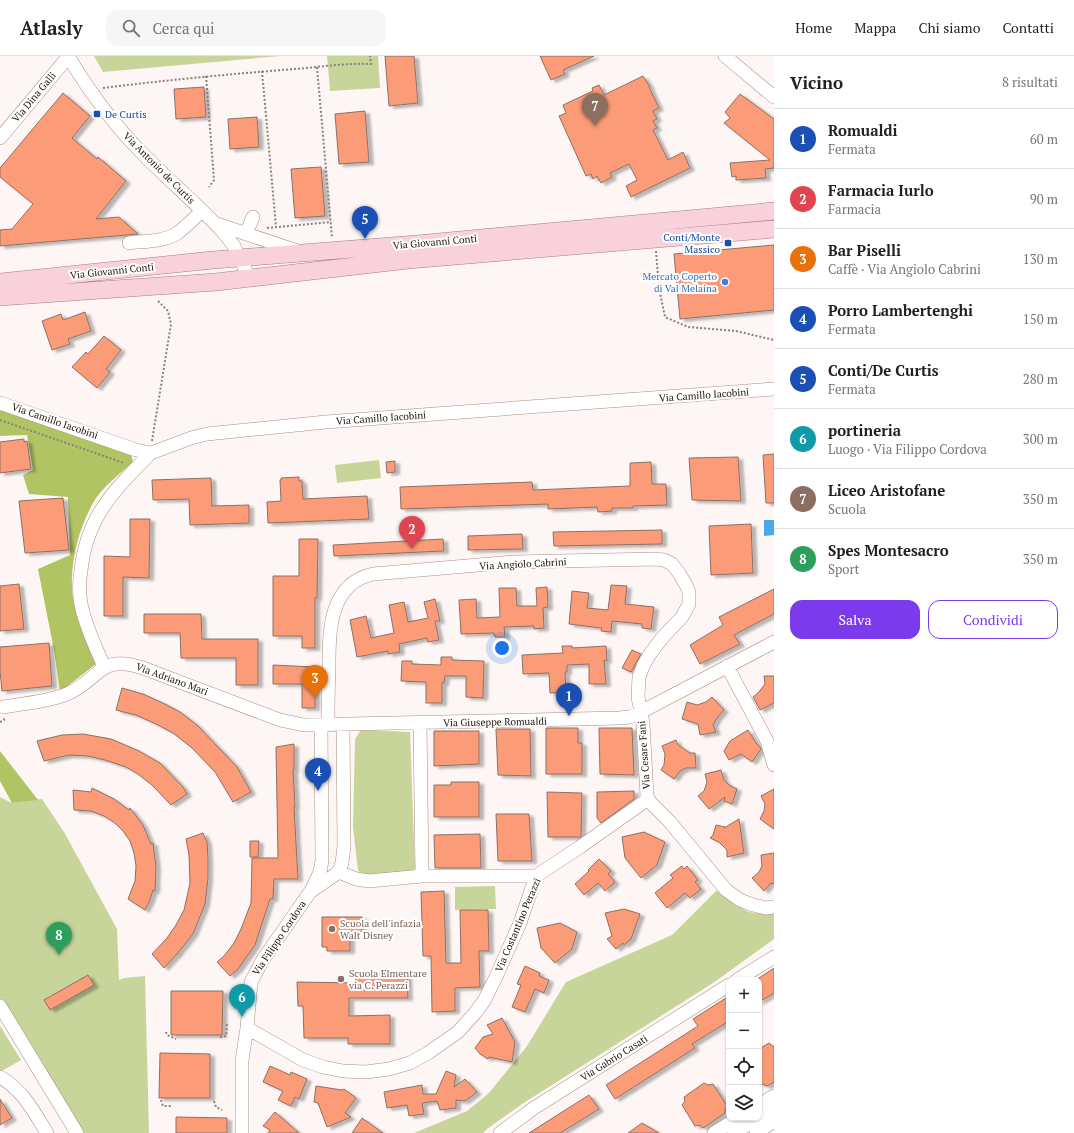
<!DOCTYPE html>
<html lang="it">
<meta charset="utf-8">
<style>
:root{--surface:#fff;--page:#f6f6f6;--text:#202124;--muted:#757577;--line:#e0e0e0;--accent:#7c3aed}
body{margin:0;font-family:"PT Serif",serif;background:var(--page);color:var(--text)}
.controls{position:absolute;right:12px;bottom:12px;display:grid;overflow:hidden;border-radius:8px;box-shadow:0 1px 3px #0004}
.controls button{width:36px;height:36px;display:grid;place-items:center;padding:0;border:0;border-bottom:1px solid var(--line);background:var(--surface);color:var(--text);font:20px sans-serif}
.you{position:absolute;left:502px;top:592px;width:14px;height:14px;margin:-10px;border:3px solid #fff;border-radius:50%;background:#1a73e8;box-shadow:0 0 0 6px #1a73e833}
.badge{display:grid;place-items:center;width:26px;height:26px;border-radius:50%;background:var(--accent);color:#fff;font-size:13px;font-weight:700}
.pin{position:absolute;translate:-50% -33px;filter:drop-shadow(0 1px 2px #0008)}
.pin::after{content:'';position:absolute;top:21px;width:14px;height:12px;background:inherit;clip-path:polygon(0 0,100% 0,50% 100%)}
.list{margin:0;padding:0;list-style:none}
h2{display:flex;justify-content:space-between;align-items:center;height:52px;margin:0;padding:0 16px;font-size:17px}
h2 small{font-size:13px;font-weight:400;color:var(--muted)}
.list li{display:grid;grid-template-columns:26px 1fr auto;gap:12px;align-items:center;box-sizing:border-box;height:60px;padding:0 16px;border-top:1px solid var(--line)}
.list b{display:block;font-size:15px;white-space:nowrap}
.list p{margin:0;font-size:13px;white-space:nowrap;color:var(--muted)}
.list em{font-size:13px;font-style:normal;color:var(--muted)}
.actions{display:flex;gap:8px;padding:12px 16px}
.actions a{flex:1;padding:9px 0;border:1px solid var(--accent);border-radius:12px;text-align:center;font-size:14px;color:var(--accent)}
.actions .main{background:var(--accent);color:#fff}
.icon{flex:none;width:22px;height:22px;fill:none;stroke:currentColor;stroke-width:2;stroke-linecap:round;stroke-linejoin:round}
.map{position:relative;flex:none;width:774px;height:1077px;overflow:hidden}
header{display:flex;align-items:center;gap:24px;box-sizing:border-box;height:56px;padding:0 20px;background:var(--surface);border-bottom:1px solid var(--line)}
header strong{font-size:19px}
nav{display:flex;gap:22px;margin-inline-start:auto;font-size:14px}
.search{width:280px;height:36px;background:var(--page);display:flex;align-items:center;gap:10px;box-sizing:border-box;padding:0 14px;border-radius:12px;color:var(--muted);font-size:15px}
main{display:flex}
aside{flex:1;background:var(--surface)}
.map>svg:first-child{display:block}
.green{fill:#c7d59a}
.forest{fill:#b0c463}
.water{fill:#48a9e5}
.building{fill:#fb9b77;stroke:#8e7065;filter:url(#shadow)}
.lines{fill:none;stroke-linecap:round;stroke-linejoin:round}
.minor-casing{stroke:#ac8d81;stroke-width:14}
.major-casing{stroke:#aa7a83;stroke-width:18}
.path{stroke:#8a807d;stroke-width:2;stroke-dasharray:2 2;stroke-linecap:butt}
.minor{stroke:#fff;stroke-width:13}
.major{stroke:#f9d1da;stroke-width:17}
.transit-dot{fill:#1a4fb4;stroke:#fff;stroke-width:1.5}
.shop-dot{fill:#3f7fe0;stroke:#fff;stroke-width:1.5}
.education-dot{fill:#8d6e63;stroke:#fff;stroke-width:1.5}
.labels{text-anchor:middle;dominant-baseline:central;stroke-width:4;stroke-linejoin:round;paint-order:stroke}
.street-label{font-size:10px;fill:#1f130f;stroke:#fff}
.transit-label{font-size:10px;fill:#164399;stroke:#fff;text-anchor:start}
.shop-label{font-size:10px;fill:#366cbe;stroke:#fff;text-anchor:end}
.education-label{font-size:10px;fill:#785e54;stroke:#fff;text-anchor:start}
</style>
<header>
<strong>Atlasly</strong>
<div class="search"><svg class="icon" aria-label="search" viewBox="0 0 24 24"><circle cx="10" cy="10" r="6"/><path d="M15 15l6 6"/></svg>Cerca qui</div>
<nav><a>Home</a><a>Mappa</a><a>Chi siamo</a><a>Contatti</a></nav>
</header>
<main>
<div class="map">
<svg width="774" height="1077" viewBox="0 0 774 1077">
<defs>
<filter id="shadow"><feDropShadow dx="4.5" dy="2.5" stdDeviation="1" flood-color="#0004"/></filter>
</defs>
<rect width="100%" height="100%" fill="#fdf6f4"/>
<!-- green -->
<path class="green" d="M94,0H280L103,16Z
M327,0H378L380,32L330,35Z
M379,404L381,422L337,427L335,409Z
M361,674L410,676L415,812L410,817L366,819L358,815L353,771L355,683Z
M0,741L12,747L42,743L64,776L117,873L119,924L124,922L145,920L149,1077H82L46,1013L40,1007L0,942Z
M495,830L496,853L455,854V831Z
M716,835C728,840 732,846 743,853C752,859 764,857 774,857V883L713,927L522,1048L487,1073L483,1077H414L467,1055L489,1037L527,990L566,926L672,879Z
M0,970L21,1004L0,1016Z"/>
<!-- forest -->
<path class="forest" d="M0,351L131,397L133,406C121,417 106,428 96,442C78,471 67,514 74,548C78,568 88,588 96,608L60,636L54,594L38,513L70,499L68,441L29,438L23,419L33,414L27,379L0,380Z
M0,695L38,744L12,747L0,725Z"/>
<!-- water -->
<path class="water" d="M764,464H774V479L764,480Z"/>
<!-- building -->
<path class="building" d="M385,0H414L418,47L389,50Z
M540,0H594L563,14L565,18L551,24Z
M643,20L650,31H649L659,52L653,55L657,63L653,65L657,72L653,74L668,104L683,96L690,112L631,141L626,130L637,124L629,108L610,117L612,121L601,127L597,120L593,123L591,118L586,120L559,60L566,57L563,49L593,35L592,32L599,29L604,39Z
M204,31L206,61L176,63L174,33Z
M63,37L90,60L72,82L97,103L98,101L126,125L96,163L119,161L138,178L0,190V174L12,173L33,148L0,121V112Z
M740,38L774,63V112L765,113L766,122L736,124V120L732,121L730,107L770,104L724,67L730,62L725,56Z
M365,55L369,106L339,108L335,58Z
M257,61L259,91L230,93L228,63Z
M321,111L325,160L295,162L291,113Z
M774,189V254L680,263L674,198Z
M85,256L91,275L68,283L70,288L52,294L42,265L61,258L63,264Z
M104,280L121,294L106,313L110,316L97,332L72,311L86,296L88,298Z
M24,383V386L27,385L31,413L0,417V386Z
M774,398V447H766L763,399Z
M738,401L741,445L692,444L689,402Z
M395,405V416L387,417L386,406Z
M651,406L652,428H666L667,449L633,450V452H612V455L598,456L597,451L548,453V448L401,453L400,431L532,426L533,434L630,430V407Z
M299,421V425H302L303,443L367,440L369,463L268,467L267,446L281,445L280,424H281V422Z
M211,422L212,450L249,449V467L190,469L189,443L153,444L152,424Z
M63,442L69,494L25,497L19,445Z
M130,463H150L149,522L123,521V560H104V500L130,501Z
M751,468L753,517L711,519L709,470Z
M662,474V488L554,490L553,476Z
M522,478L523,493L468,494V480Z
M299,483H318L317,542H315V592H302V580H273V520H299Z
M443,483L444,495L334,500L333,489Z
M19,528L24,573L0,575V530Z
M611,529L627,530L625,548L654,551L651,573L642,572V568L612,565L611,576L601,575L602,572L569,568L572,535L589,537L587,552L608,554Z
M547,531L548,551L543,552L544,572L534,573V570L504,571L505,581H495L494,577L461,578L459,544L476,543L477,562L500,561L499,532H516L517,550H537L536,532Z
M774,533V558L734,579L740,588L700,608L690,589L723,569L719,561Z
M435,543L440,565H435L439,584L428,586L427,582L399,588L400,596L388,598V595L357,601L350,564L366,560L371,582L394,577L389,549L404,546L408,566L428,562L424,546Z
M144,558H201L202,583H258V629H236V602H181L180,577H144Z
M49,587L52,630L2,635L0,615V591Z
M562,590H572V592L606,590L607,605L604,604L606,628H589V608L567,609V616H565L566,636L550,637L549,617L523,618L522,599L563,597Z
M632,594L641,598L631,616L622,612Z
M441,601H452V604L484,605L483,642L466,641V620H445L444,627H442V647H426V626L401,625L402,605H412V608L441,609Z
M273,609L315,611V652H302V628H273Z
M764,620H774V647L760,654L753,641L758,637L765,628Z
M122,632L143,638L165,648L180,656L197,669L237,711L251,736L233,746L215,716L192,692L173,677L156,668L136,659L116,654Z
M712,641L724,654L717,662L713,669L716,676L700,679L698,668L682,663L687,646L697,649L706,646Z
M546,672H578V687H582V718H546Z
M599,672H632L634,719L600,718Z
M496,673H530L531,720L498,719Z
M748,674L756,687L760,691L761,693L752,706L741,698L729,704L724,695L730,685Z
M434,675H479V708L434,710Z
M83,678L111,683L139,695L160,707L183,731L187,738L171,749L152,729L138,718L126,711L105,704L88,700L69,699L44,705L37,685L62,679Z
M676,684L678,689L690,697H695L696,712H686L680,715L674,723L661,714L664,709L665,698L662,690Z
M294,688V714H293L295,751H294L298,823H274L273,843H270L255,889L238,913L230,920L217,906L224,900L234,887L241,873L251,847L252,802H278L276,691Z
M721,714L724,724L729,729L737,733L732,748L724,745L725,741L709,753L698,740L704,735L707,726L705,718Z
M451,726H479V761H434V729H451Z
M92,732L114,743L129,754L130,752L143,769L151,788L153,787L156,811L155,835L153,834L150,844L145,854L128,843L135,825L136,810L134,797L130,785L123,775L115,767L104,760L91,755L74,754L73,734L91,736Z
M774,733V773L760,763L764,755L765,748L761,740Z
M634,735V743L601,767L597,762V736Z
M547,736L582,737L581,781H548Z
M496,758H529L532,805H498Z
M739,763L744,797L727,801V794L719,786L710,782L713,779L716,769L725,771L724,772Z
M644,776L665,786L657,809L641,822L625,802L622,781Z
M203,777L207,786L208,801V822L205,848L193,878L177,898L164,912L152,898L167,882L176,869L184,854L190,827L189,799L186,783Z
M480,778L481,812H435L434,779Z
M250,785H259L258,801H250Z
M774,797V827L770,828L764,835L752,822L759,816L762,810L761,799Z
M599,803L611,815L608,818L615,826L605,835L598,827L584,839L575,828L589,815L588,814Z
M682,810L684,813L687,810L698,824L695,826L701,833L690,842L685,837L667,852L655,837L673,822L670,819Z
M444,835L446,907H461L460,854H488L489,895H479L480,931L455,932V955L432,956L431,900H423L421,836Z
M624,853L640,858L631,883L624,889L623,887L616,893L607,883L612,880L605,857Z
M322,861H362V876H350V895H327V891H322Z
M560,867L577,876L572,893L555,907L541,892L537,872Z
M525,910L540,917L539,920L549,924L544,937L535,933L525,956L512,951L521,929L517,928Z
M774,912V937L759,946V922Z
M355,918H407L408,942H349V960L390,959V988H348V982H304L303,950H298L297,926L356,927Z
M88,919L94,929L50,954L44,944Z
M171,935H223L222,979H171Z
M729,940V965L692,988L695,992L615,1043L606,1029L698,970L693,963Z
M502,962L515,986L512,1006L489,1001L488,1003L480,998L475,992L483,981L493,978L487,969Z
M769,987L774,991V1026L767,1030L759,1027V993Z
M160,997L210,998V1042H159Z
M270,1010L290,1019L291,1016L307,1023L299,1043L295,1041L291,1050L278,1044L283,1035L263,1026Z
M446,1015L456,1019L454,1031L465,1023L477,1036L465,1045L456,1044V1052L440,1054L437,1045L422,1047L424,1058L409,1060L407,1049L387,1052L384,1036L422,1029L423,1038H436Z
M704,1027L708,1029L713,1028L727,1050L725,1053V1057L703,1072L700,1069L695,1070L682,1049L685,1045L684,1041Z
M316,1030L342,1034L344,1033L356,1042L345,1057L351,1061L327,1071L318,1047L314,1046Z
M589,1039L599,1053L560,1077H529Z
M0,1043L12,1062L0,1069Z
M275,1056L299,1077H268L270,1074L263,1070Z
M176,1061L227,1062V1077H176Z
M362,1062L383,1077H352Z
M642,1067L659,1077H628Z"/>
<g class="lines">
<defs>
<path id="minor" d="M68,0C90,37 116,72 148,103C173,128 200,151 224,177L234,190L250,223
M725,0L774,41
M0,82L68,1
M217,168L297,195
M246,178L253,161
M129,187C144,185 162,186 176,178C185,172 193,163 202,155
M0,347L136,394L151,397L191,382L207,378L326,366L774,333
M727,610L767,685L774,709
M104,611C96,591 85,570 81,548C79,537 79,526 81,515C86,461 115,433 151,397
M4,651C25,647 48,646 67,638C100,624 99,597 143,612L280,664L304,669L619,662L630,661L641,656L774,586
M420,667L422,820
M328,669C328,651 328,632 329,614C329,577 328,528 373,518L514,506L655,503L664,504L672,508L679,517L687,531L689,536V548L682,561L662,582L650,598L644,608L639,621L638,641L643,667L647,740L650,746L670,766L726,834L740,844L753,849L766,852L774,851
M339,816L356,823L369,825L422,820H536
M311,835L320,816L322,805L321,669
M737,924L774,901
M0,950L77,1077
M247,972L303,1004L323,1011L343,1015L366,1016L389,1013L410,1007L428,997L458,976L475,957L484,945L496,921L520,867L536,820L580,791L648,743
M0,1021C23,1034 34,1056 47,1077
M759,1049L774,1040
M759,1061L774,1052
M242,1077V1004L247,972L251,926L262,905L310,836L336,818L340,813L342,807L344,790L343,669
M500,1077L534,1052L729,929
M714,1077L738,1062
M734,1077L758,1062
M756,1077L774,1065"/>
<path id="major" d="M0,226L213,204L417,188L774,155
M0,241L216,226L408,204L774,173"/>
</defs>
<!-- minor casing -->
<use href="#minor" class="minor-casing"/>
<!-- major casing -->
<use href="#major" class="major-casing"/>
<!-- path -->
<path class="path" d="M317,11L332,182
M262,15L276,171
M206,20L214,124L209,131
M103,32C167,24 230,18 295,13C320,11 345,7 371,8L370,0
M267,172L331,166
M656,195L659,232L665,261L688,271L736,275L774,284
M0,364L124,407
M152,385L171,268L168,255L157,244
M0,666L4,664V662
M166,976L167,979L176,983
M220,981L226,980L227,968
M161,1044L163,1050H171
M214,1045L216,1051L222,1054"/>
<!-- minor -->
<use href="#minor" class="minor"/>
<!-- major -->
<use href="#major" class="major"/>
</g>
<!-- markers -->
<g class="transit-dot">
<rect x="93" y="54" width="8" height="8" rx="2"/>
<rect x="724" y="183" width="8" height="8" rx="2"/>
</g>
<circle class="shop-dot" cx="725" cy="226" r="4"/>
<g class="education-dot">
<circle cx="332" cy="873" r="4"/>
<circle cx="341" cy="923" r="4"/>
</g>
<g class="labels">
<!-- street labels -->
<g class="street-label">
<text transform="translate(34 41) rotate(-50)">Via Dina Galli</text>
<text transform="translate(159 112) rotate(45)">Via Antonio de Curtis</text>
<text transform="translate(435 186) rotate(-5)">Via Giovanni Conti</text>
<text transform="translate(112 215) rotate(-6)">Via Giovanni Conti</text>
<text transform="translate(704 339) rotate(-4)">Via Camillo Iacobini</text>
<text transform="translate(381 362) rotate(-4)">Via Camillo Iacobini</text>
<text transform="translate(55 365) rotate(19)">Via Camillo Iacobini</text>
<text transform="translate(523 508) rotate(-3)">Via Angiolo Cabrini</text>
<text transform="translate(172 623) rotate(20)">Via Adriano Mari</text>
<text transform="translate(495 666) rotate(-1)">Via Giuseppe Romualdi</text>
<text transform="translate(644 699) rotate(-94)">Via Cesare Fani</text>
<text transform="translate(518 869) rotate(-67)">Via Costantino Perazzi</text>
<text transform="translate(279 882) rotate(-56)">Via Filippo Cordova</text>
<text transform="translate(614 1002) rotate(-32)">Via Gabrio Casati</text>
</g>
<!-- transit labels -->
<g class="transit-label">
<text x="105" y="58">De Curtis</text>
<text x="720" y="181" text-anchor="end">Conti/Monte<tspan x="720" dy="12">Massico</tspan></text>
</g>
<!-- shop labels -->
<g class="shop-label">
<text x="717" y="220">Mercato Coperto<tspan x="717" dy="12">di Val Melaina</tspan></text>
</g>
<!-- education labels -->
<g class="education-label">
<text x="340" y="867">Scuola dell'infazia<tspan x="340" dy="12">Walt Disney</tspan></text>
<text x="349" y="917">Scuola Elmentare<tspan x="349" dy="12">via C. Perazzi</tspan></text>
</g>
</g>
</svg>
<div class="controls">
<button>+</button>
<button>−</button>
<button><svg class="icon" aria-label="locate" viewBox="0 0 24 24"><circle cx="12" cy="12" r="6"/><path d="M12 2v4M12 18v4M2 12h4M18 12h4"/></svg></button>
<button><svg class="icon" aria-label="layers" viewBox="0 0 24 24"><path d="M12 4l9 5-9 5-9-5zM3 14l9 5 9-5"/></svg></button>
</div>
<div class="you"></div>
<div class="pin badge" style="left:569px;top:660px;background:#1a4fb4">1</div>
<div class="pin badge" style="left:412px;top:493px;background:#e0444e">2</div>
<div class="pin badge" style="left:315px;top:642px;background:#e8710a">3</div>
<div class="pin badge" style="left:318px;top:735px;background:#1a4fb4">4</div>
<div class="pin badge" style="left:365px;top:183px;background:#1a4fb4">5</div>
<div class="pin badge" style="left:242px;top:961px;background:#0f9aa8">6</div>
<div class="pin badge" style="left:595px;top:70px;background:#8d6e63">7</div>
<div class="pin badge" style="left:59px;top:899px;background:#2e9e5b">8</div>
</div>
<aside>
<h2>Vicino<small>8 risultati</small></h2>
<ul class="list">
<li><span class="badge" style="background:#1a4fb4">1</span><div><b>Romualdi</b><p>Fermata</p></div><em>60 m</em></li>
<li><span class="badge" style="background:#e0444e">2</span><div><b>Farmacia Iurlo</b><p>Farmacia</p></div><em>90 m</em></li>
<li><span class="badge" style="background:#e8710a">3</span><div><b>Bar Piselli</b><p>Caffè · Via Angiolo Cabrini</p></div><em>130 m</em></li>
<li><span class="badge" style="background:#1a4fb4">4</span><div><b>Porro Lambertenghi</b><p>Fermata</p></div><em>150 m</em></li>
<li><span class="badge" style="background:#1a4fb4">5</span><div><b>Conti/De Curtis</b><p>Fermata</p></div><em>280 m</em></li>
<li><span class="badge" style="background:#0f9aa8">6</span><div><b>portineria</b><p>Luogo · Via Filippo Cordova</p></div><em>300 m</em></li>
<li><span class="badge" style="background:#8d6e63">7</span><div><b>Liceo Aristofane</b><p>Scuola</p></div><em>350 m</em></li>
<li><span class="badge" style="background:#2e9e5b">8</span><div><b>Spes Montesacro</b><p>Sport</p></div><em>350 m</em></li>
</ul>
<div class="actions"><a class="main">Salva</a><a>Condividi</a></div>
</aside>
</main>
